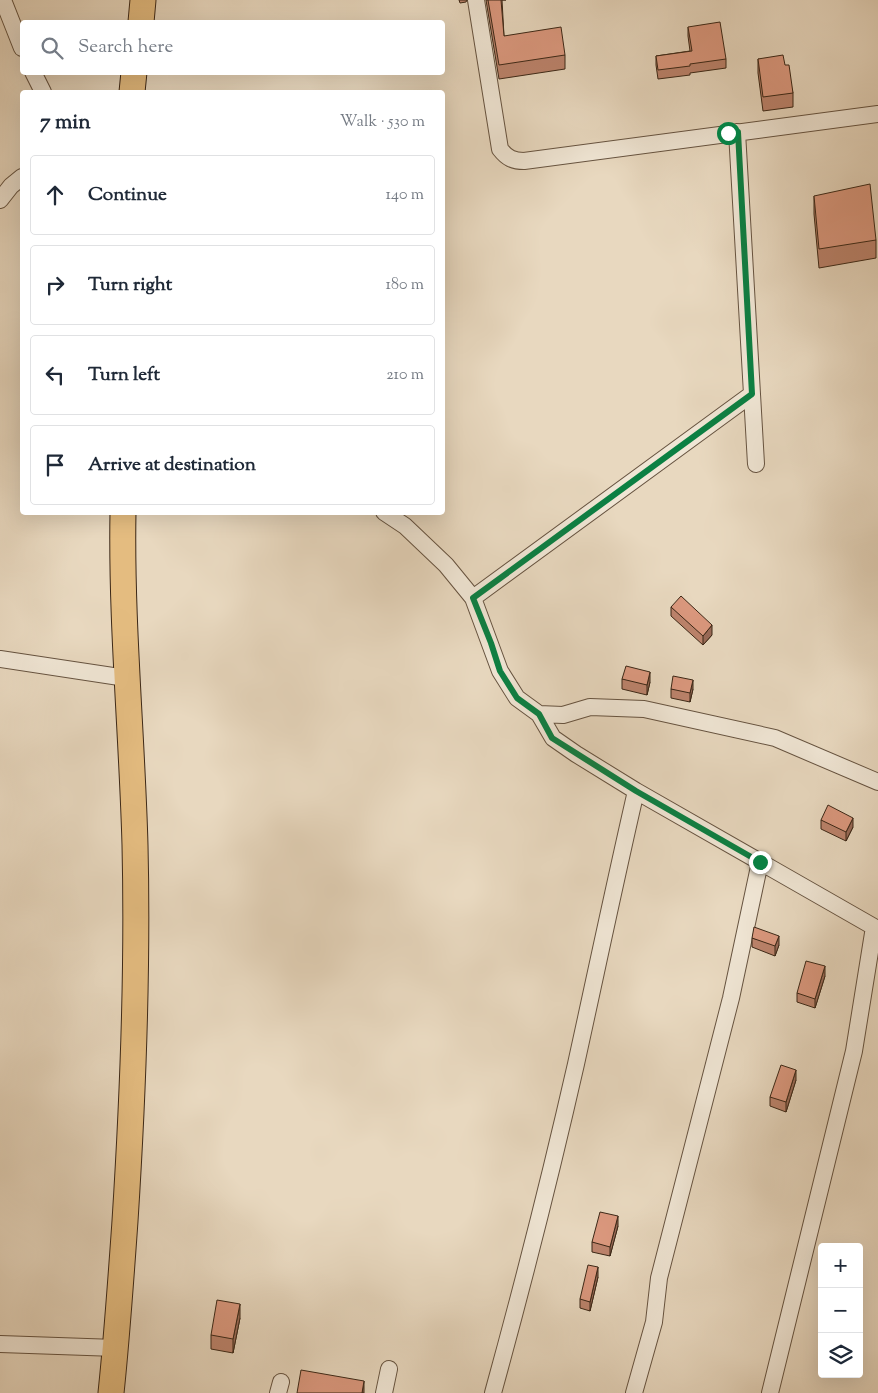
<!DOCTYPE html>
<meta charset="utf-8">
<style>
:root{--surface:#fff;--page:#f6f6f7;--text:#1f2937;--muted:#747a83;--line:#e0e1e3}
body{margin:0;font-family:"Sorts Mill Goudy",serif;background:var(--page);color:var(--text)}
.controls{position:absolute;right:15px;bottom:15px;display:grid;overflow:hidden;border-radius:5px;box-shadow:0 5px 20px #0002}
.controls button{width:45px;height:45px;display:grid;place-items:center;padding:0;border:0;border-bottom:1px solid var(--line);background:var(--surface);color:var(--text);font:25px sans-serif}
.stop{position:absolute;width:15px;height:15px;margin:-11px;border:4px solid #0b8043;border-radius:50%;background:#fff}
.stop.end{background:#0b8043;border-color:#fff;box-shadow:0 1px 5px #0008}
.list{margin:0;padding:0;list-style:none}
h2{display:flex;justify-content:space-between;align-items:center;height:65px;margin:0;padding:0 20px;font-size:21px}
h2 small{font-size:16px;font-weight:400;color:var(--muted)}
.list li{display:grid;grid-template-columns:32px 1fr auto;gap:15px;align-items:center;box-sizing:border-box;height:80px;margin:0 10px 10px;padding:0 10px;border:1px solid var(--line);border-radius:5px}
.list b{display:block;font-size:19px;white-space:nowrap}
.list em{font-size:16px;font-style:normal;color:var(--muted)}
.icon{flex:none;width:28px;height:28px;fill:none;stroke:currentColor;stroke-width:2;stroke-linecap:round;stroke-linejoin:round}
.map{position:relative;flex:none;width:878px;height:1393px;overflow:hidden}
.search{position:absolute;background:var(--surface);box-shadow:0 5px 20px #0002;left:20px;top:20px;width:425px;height:55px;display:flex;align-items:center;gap:12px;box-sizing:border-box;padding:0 18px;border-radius:5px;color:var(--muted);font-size:19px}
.panel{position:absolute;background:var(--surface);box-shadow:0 5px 20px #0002;left:20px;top:90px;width:425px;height:425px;border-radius:5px}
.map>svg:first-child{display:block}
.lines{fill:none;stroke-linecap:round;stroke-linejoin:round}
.street-casing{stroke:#665340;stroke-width:18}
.primary-casing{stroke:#3b2716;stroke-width:27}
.street{stroke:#f0e6d5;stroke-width:16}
.primary{stroke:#e4bc80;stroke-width:25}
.wall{fill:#bc836c;stroke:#3b2716}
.shaded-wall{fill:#996a58;stroke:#3b2716}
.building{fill:#db987e;stroke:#3b2716}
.route{stroke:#0b8043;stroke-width:6}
</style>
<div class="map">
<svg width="878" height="1393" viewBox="0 0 878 1393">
<rect width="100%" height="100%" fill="#e8d8bf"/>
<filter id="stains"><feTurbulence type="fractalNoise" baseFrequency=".004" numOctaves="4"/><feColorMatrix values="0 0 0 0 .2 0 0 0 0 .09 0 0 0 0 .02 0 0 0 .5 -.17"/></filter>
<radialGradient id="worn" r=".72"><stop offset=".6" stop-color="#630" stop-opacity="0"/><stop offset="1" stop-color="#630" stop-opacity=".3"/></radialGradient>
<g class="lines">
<defs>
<path id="street" d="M3,0L22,48
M476,0L500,149C507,158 513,161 524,161L878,114
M33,72L43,92
M737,132L756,464
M0,200L11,186L22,177
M384,512L405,526L446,565L473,598L500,671L517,698L539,714L563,715L590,707L644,709L775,738L878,782
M473,598L752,394
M0,659L126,678
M539,714L553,738L576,754L636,791L874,927L854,1051L770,1393
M0,1344L116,1348
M278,1393L281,1382
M384,1393L389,1369
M493,1393C523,1284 551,1174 576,1064C596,973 615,882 636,791
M634,1393L654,1322L659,1278L731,998L760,862"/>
<path id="primary" d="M141,22L143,0
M132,92L134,72
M111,1393C117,1336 121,1278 125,1221C133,1096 138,970 135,845C132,734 121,623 123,512"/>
</defs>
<!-- street casing -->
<use href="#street" class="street-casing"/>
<!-- primary casing -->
<use href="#primary" class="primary-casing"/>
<!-- street -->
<use href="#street" class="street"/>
<!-- primary -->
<use href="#primary" class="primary"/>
</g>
<!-- wall -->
<path class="wall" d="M459,0H467L466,2L460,3Z
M486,0H506H502L504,36L565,55V69L499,79Z
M688,27L726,59V68L690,73V75L658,79L656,65V56L690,51L688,36Z
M758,59L785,65L793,93V107L763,111L758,73Z
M814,196L876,240V258L819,268L814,214Z
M671,607L712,635L703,645L671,616Z
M622,679L650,682L647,695L622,689Z
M671,689H693L690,702L671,698Z
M821,820L853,827L846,841L821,829Z
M752,938L779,945L775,956L752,947Z
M825,976L815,1008L797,1002V993Z
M796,1080L786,1112L770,1106V1097Z
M618,1226L610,1256L592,1252V1242Z
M598,1277L590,1311L580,1308V1299Z
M240,1318L233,1353L211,1349V1335Z"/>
<!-- shaded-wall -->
<path class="shaded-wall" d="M712,625V635L703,645V636Z
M650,672V682L647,695V685Z
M693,680V689L690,702V693Z
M853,818V827L846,841V832Z
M779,936V945L775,956V946Z
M825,966V976L815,1008V999Z
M796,1070V1080L786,1112V1102Z
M618,1216V1226L610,1256V1247Z
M598,1267V1277L590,1311V1302Z
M240,1304V1318L233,1353V1339Z
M364,1381V1393H362Z"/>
<!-- building -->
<path class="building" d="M488,0H501L504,36L561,27L565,55L499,65Z
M720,22L726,59L690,64V66L658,70L656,56L692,51L688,27Z
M783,55L785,65H789L793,93L763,97L758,59Z
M870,184L876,240L819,249L814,196Z
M681,596L712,625L703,636L671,607Z
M626,666L650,672L647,685L622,679Z
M673,676L693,680L690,693L671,689Z
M828,805L853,818L846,832L821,820Z
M754,927L779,936L775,946L752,938Z
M806,961L825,966L815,999L797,993Z
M781,1065L796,1070L786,1102L770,1097Z
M600,1212L618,1216L610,1247L592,1242Z
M588,1265L598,1267L590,1302L580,1299Z
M217,1300L240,1304L233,1339L211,1335Z
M301,1370L364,1381L362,1393H297Z"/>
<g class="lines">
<!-- route -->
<path class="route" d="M728,133L738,132L752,394L473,598L491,643L500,671L517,698L539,714L552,738L636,791L760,862"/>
</g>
<rect width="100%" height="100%" filter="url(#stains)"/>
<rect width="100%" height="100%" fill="url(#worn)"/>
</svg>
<div class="controls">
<button>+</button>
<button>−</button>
<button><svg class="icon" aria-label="layers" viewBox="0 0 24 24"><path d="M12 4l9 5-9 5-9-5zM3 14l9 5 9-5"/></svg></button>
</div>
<div class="stop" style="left:728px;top:133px"></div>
<div class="stop end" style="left:760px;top:862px"></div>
<div class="search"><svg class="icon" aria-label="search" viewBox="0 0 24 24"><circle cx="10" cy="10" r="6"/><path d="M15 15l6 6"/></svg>Search here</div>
<section class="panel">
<h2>7 min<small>Walk · 530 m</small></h2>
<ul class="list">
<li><svg class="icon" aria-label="ahead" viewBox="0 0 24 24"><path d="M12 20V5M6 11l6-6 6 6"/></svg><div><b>Continue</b></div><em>140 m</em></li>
<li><svg class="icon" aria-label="right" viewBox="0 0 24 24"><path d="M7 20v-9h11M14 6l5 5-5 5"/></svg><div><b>Turn right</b></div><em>180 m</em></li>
<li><svg class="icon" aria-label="left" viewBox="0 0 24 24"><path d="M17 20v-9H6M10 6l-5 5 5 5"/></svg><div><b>Turn left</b></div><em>210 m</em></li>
<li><svg class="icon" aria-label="arrive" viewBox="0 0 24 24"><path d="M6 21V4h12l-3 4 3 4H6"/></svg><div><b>Arrive at destination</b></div></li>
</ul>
</section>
</div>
